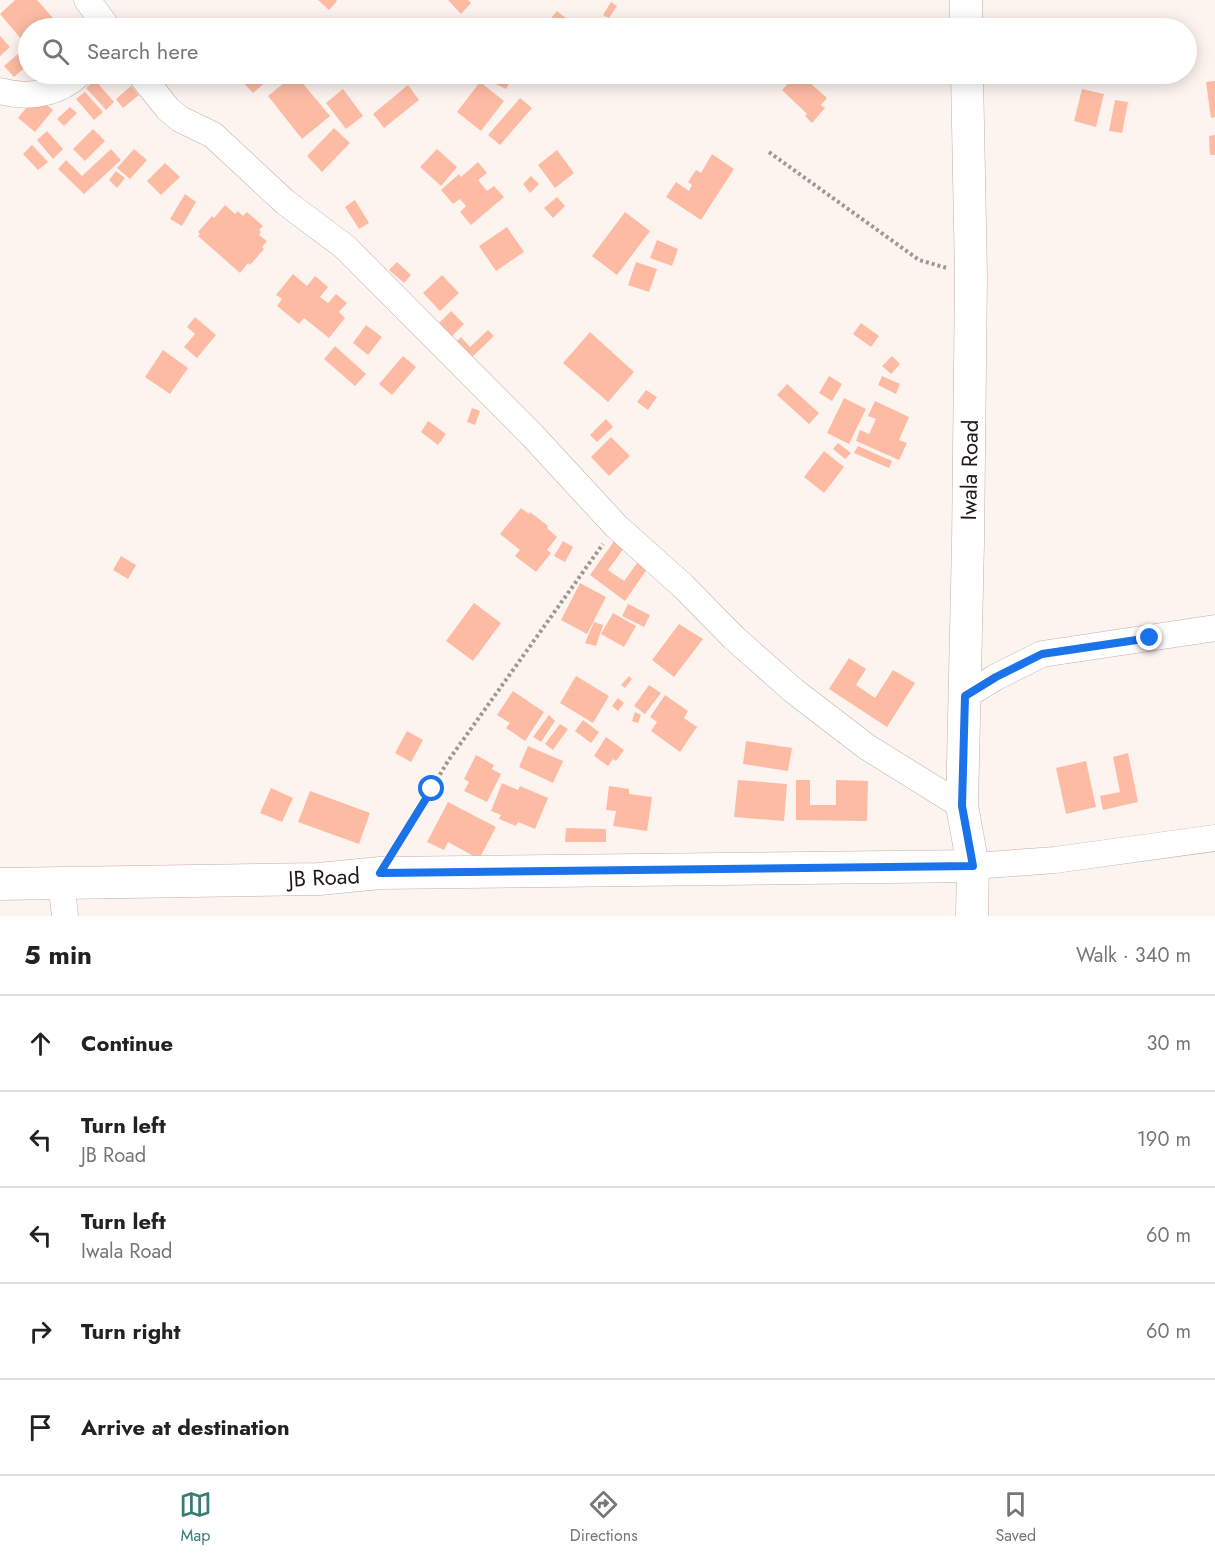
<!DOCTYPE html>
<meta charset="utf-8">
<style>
:root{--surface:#fff;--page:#f6f6f6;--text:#222;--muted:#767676;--line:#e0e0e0;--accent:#387d72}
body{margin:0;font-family:Jost,sans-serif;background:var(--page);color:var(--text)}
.stop{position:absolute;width:18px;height:18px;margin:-14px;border:4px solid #1a73e8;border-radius:50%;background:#fff}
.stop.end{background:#1a73e8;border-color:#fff;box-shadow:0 2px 6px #0008}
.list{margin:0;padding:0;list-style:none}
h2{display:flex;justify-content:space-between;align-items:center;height:78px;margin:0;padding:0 24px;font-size:26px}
h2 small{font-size:20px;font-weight:400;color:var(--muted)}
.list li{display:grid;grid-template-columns:39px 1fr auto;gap:18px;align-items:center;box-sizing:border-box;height:96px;padding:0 24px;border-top:2px solid var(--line)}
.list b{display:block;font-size:22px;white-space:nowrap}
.list p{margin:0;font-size:20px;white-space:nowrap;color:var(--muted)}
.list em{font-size:20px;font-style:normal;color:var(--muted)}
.icon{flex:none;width:33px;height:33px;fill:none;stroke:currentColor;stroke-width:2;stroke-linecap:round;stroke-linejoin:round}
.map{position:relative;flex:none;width:1215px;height:916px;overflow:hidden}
.search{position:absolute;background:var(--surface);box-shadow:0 3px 15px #0003;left:18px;right:18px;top:18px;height:66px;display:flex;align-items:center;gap:15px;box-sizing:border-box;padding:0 21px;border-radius:33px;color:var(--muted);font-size:22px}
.sheet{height:558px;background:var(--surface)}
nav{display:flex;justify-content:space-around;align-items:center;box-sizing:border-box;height:84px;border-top:2px solid var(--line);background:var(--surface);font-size:16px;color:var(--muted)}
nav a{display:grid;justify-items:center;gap:3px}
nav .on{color:var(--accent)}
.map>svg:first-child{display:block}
.building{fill:#fdbba4}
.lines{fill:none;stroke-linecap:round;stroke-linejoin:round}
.minor-casing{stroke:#bfb0ab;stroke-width:27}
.tertiary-casing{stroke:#bfb0ab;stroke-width:33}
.path{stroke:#9e9793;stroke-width:4;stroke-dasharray:3 3;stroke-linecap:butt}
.minor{stroke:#fff;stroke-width:26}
.tertiary{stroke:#fff;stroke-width:32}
.route{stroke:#1a73e8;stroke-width:8}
.labels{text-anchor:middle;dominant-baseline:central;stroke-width:4.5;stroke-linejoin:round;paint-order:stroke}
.street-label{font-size:22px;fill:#1e1917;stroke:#fff}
</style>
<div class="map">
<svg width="1215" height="916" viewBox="0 0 1215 916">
<rect width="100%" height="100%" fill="#fdf4f0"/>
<!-- building -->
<path class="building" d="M15,0H37L62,28H28V47L0,14Z
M318,0H336L337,1L329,10Z
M448,0H468L471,3L461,14Z
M611,2L617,6L609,18L603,15Z
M557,11L567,19L559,28H543Z
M598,22L606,28H593Z
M0,36L10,47L0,56Z
M26,47L28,50V65L14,77L4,66Z
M240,74H275L253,93L237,76Z
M295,74L330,116L302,139L268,96Z
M476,74H514L506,89Z
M797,74H805L810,79L808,81L827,98L821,105L825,108L812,123L805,116L807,114L782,90Z
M95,80L114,102L106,110L86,88Z
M1215,81V117L1211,118L1206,82Z
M480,82L504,101L481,131L457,112Z
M408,85L419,100L384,128L373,114Z
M131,86L139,95L123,108L116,99Z
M343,89L363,116L346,129L326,103Z
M1082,89L1104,94L1096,127L1074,121Z
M85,92L103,112L94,120L76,99Z
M36,96L53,110L35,132L18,118Z
M520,98L532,108L500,145L488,135Z
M1115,100L1128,102L1122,133L1109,131Z
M70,107L77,113L64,126L57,119Z
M334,128L350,143L322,172L307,156Z
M93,129L105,141L85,161L73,149Z
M47,131L63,149L53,159L37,140Z
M1215,135V155H1210L1209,136Z
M32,145L48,162L38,170L23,154Z
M111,149L121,160L84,194L58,169L66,160L82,176Z
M134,149L147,160L130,179L117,168Z
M437,149L457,167L441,186L420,167Z
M557,150L574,173L555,188L538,165Z
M712,154L734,169L701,220L666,197L676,182L689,191L692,185L688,182L696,170L701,173Z
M478,162L487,173L478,180L487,191L494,186L504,197L471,225L460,212L466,206L460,199L453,204L441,190L459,174L461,177Z
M165,163L180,177L161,195L147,181Z
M116,171L125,178L117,188L109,180Z
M531,176L539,184L530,193L523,184Z
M185,194L196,202L182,226L170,219Z
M557,197L565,206L553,218L544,208Z
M355,200L369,223L359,229L345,207Z
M225,205L235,214L238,211L243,216L247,212L263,226L259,230L261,232L259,235L267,241L262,247L264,249L250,265L248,263L240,273L198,236L200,234L198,232L212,216L214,218Z
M625,212L650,231L617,275L592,256Z
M507,227L524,252L496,271L479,246Z
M657,240L678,249L672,266L650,258Z
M397,262L411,275L404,283L389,270Z
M636,262L657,269L649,292L628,285Z
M293,274L307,286L315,276L328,287L320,297L328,303L336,294L347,303L339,312L345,318L329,338L304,318L299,324L277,306L282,299L276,295Z
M442,275L459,293L440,311L423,293Z
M451,311L464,324L452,336L439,323Z
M195,317L216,335L197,358L184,347L195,334L187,327Z
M861,323L879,336L871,347L853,334Z
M366,325L382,337L368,355L353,343Z
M488,330L494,336L468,361L453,345L461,337L470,347Z
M590,332L634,372L608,402L563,363Z
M335,346L366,374L355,386L324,359Z
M163,350L188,368L170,394L145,377Z
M403,356L416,367L392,395L379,384Z
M892,356L900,364L891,374L882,366Z
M829,376L842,384L832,401L819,393Z
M882,376L900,384L896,394L878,385Z
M787,384L819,413L809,424L777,395Z
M646,390L657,397L648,410L637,402Z
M844,398L866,409L849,444L827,433Z
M875,401L909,417L899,440L907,443L899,460L856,441L860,430L869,434L876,419L868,416Z
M472,408L480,411L475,425L467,422Z
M606,419L613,427L597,442L590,435Z
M428,421L446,434L438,445L421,432Z
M611,437L630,456L609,476L591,457Z
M838,443L851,453L845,459L833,449Z
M858,446L892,461L889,468L854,453Z
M824,451L844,467L824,493L804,477Z
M521,508L529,514L530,512L548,526L547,528L557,537L547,550L551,553L536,572L515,556L520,550L500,534Z
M617,537L627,544L608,570L624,581L643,555L652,562L625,601L590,575Z
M563,541L573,547L565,562L554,556Z
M121,556L136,565L128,579L113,570Z
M580,583L606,597L587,634L561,620Z
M474,603L501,623L473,661L446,641Z
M628,604L650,615L644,627L622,616Z
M613,613L636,626L624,647L601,634Z
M594,622L603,625L596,646L585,643Z
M679,624L703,639L674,677L652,660Z
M849,658L866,669L856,685L875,698L893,670L915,683L887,727L829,689Z
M576,676L609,696L593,723L560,703Z
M629,676L632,679L625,688L621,685Z
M649,685L661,693L645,714L634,706Z
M513,691L544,712L525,741L506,728L510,723L497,715Z
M665,695L688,711L684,718L697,727L680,752L651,731L657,722L650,717Z
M618,698L624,703L618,711L612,706Z
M635,712L641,715L638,723L632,721Z
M549,715L555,721L541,742L533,737Z
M583,720L599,732L591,743L575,731Z
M560,724L568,729L553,750L545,744Z
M407,731L423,740L411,762L395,753Z
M606,737L624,750L616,761L613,759L608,766L594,756Z
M746,741L792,748L788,771L743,764Z
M528,746L563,761L553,783L519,767Z
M1128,753L1138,802L1103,810L1100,796L1120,792L1113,757Z
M476,755L494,765L492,769L501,774L487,802L464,791L469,782L464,779Z
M1086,761L1096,807L1066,814L1056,768Z
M738,780L787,784L784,821L734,817Z
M796,780H810V805H836V780L868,781L867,821L796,820Z
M502,783L518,790L520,786L548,798L535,829L518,822L516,826L499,819L501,815L491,811Z
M609,786L629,789V794L652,797L647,831L613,826L616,811L606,810Z
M271,788L293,798L282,822L260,813Z
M310,791L370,813L359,844L298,822Z
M448,802L496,827L479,859L448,842L444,850L427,842Z
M566,828L606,829V842H565Z"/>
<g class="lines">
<defs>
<path id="minor" d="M87,0L108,28
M140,74L168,109L180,119L213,135L285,202L345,247L532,435L616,526L683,586L734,638L794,691L867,747L962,806
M0,91C28,99 58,94 79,74
M965,696L996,677L1042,654L1215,628
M973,866L1055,860L1215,838
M61,881L65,916"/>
<path id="tertiary" d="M966,28V0
M967,74L971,276L968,543L962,806L973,866L972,916
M0,884L319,879L380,873L973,866"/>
</defs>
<!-- minor casing -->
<use href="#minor" class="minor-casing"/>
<!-- tertiary casing -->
<use href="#tertiary" class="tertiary-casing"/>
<!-- path -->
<path class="path" d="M769,152L919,260L947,268
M397,847L448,761L603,544"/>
<!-- minor -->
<use href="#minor" class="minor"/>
<!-- tertiary -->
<use href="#tertiary" class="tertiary"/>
</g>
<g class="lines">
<!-- route -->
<path class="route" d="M432,789L380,873L973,866L962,806L965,696L996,677L1042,654L1150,638"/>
</g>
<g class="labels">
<!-- street labels -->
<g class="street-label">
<text transform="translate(969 470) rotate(-89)">Iwala Road</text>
<text transform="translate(324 877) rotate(-3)">JB Road</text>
</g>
</g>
</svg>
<div class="stop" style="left:432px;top:789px"></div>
<div class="stop end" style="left:1150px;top:638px"></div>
<div class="search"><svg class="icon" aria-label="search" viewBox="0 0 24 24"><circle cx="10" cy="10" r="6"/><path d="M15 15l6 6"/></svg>Search here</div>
</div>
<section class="sheet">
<h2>5 min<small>Walk · 340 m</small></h2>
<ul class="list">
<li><svg class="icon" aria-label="ahead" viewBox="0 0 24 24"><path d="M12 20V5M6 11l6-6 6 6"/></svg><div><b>Continue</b></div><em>30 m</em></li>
<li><svg class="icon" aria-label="left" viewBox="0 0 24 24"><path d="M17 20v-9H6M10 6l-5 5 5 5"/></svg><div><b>Turn left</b><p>JB Road</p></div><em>190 m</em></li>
<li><svg class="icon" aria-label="left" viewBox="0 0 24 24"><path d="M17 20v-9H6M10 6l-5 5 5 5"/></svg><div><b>Turn left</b><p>Iwala Road</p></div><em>60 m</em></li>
<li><svg class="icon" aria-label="right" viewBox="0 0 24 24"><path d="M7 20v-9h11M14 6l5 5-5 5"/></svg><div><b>Turn right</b></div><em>60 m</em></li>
<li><svg class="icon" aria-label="arrive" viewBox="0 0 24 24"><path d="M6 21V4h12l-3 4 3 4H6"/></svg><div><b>Arrive at destination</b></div></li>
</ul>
</section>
<nav>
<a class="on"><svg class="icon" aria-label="map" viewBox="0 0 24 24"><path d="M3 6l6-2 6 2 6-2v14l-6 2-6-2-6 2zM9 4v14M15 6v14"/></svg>Map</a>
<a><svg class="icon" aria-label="directions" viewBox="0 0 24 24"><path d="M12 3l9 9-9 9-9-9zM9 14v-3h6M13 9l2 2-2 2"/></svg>Directions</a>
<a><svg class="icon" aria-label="saved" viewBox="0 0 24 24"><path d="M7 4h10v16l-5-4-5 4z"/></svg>Saved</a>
</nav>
